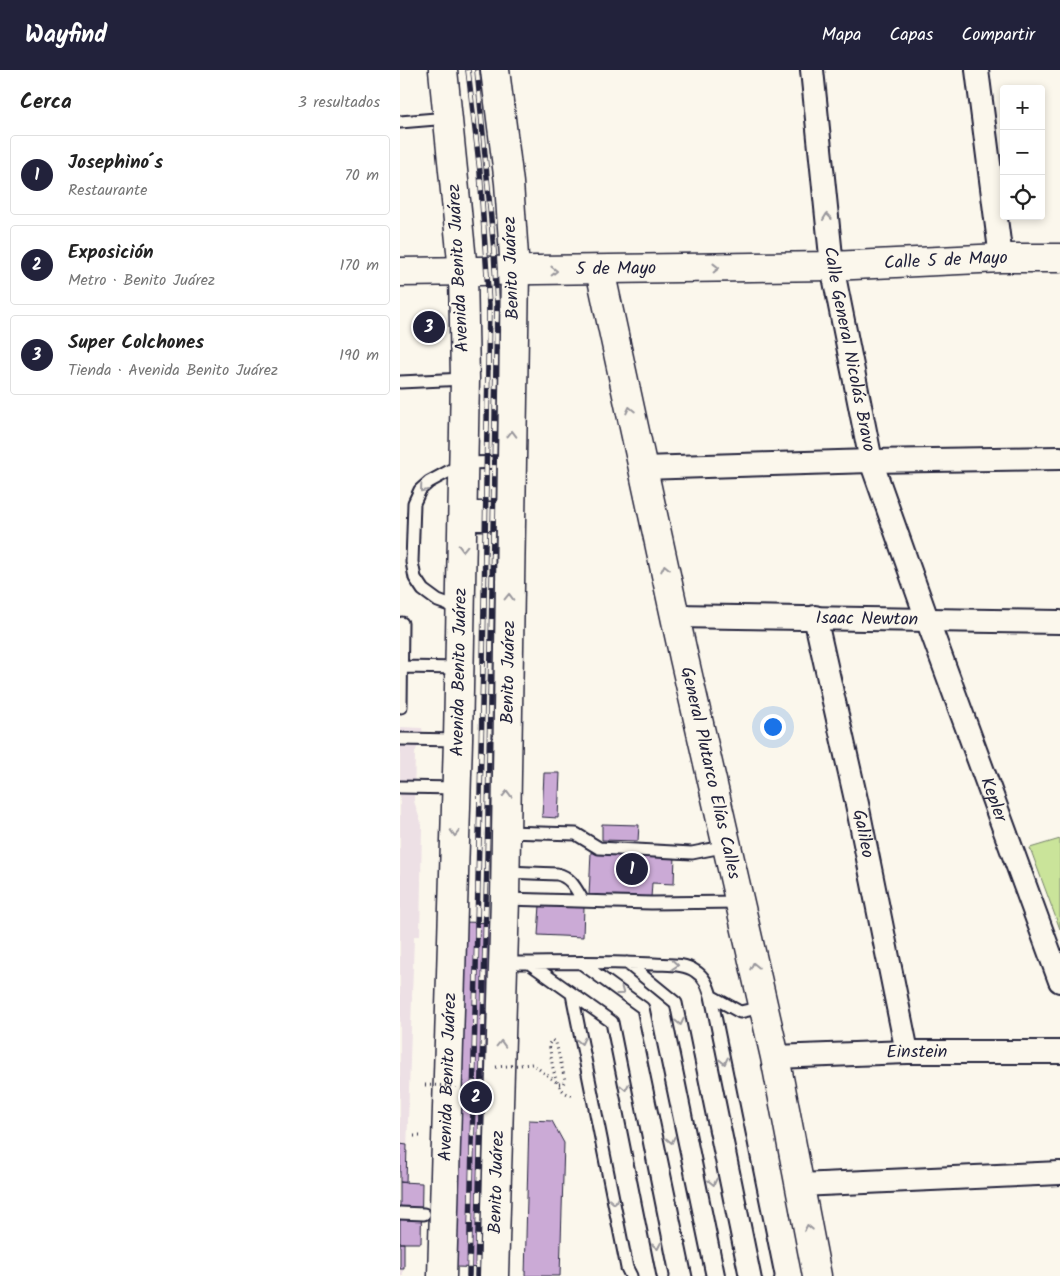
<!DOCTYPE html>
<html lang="es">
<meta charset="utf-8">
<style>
:root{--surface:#fff;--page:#f2f2f2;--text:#222;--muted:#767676;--line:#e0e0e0;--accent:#22223b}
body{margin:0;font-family:Kalam,sans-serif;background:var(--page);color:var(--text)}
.controls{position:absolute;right:15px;top:15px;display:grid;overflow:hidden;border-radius:5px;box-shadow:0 2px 8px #0003}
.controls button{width:45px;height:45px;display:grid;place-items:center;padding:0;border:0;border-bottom:1px solid var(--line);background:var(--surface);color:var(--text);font:25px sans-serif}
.you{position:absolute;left:372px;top:656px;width:18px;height:18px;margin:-12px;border:4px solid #fff;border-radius:50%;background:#1a73e8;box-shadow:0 0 0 8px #1a73e833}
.badge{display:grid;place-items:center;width:32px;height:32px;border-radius:50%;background:var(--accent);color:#fff;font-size:16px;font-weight:700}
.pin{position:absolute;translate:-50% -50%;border:2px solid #fff;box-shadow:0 1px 5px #0006}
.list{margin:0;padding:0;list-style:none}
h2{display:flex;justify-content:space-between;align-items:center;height:65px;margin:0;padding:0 20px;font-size:21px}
h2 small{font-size:16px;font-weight:400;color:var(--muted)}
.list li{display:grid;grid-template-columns:32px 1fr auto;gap:15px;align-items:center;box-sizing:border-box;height:80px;margin:0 10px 10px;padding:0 10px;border:1px solid var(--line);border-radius:5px}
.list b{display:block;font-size:19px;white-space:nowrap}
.list p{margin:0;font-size:16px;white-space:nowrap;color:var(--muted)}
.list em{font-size:16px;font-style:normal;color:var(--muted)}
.icon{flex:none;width:28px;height:28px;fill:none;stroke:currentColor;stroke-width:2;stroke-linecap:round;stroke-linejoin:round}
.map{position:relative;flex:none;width:660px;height:1206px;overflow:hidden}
header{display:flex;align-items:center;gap:30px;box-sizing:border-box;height:70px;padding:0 25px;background:var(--accent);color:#fff}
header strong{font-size:24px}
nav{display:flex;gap:28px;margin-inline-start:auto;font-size:18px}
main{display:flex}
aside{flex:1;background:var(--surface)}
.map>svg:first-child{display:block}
.built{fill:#ede0e5}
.green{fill:#cae49a;stroke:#76836a}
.building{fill:#cbaad6;stroke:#22223b}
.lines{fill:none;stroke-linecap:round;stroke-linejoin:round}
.lane-casing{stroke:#22223b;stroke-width:15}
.street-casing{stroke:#22223b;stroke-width:26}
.secondary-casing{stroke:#22223b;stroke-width:31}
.primary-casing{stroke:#22223b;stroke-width:31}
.path{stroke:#22223b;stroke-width:3;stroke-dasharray:1 4;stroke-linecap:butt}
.lane{stroke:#fbf7ec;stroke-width:11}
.street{stroke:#fbf7ec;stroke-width:22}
.secondary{stroke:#fbf7ec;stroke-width:28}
.primary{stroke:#fbf7ec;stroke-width:28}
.rail-casing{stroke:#22223b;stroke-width:5.5}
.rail{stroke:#fbf7ec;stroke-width:4;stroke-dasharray:11;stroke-linecap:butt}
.path-bridge{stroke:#22223b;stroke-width:3;stroke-dasharray:1 4;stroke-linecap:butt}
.oneway{stroke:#99979c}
.labels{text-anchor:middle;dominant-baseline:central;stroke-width:4.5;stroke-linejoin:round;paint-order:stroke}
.street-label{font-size:18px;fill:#22223b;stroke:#fbf7ec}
</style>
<header>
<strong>Wayfind</strong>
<nav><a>Mapa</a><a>Capas</a><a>Compartir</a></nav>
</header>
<main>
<aside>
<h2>Cerca<small>3 resultados</small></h2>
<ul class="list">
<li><span class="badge">1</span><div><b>Josephino´s</b><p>Restaurante</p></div><em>70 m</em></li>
<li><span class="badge">2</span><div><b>Exposición</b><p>Metro · Benito Juárez</p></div><em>170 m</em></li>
<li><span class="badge">3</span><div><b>Super Colchones</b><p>Tienda · Avenida Benito Juárez</p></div><em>190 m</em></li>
</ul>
</aside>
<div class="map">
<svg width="660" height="1206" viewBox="0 0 660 1206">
<rect width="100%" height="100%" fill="#fbf7ec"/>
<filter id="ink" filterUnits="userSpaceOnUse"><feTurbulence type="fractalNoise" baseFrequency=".02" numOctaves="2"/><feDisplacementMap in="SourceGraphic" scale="10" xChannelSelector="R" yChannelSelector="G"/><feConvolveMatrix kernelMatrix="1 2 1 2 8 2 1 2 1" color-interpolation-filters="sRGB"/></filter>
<g filter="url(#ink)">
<!-- built -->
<path class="built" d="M0,657L22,658L23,665L15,682L14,731L22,756L20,866H14L3,1206H0Z"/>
<!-- green -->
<path class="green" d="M660,769V859L630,778Z"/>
<!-- building -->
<path class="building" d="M144,703H160L158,748L142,747Z
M202,754L239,755L238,771L202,770Z
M191,782L275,785L274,814L252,813L251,828L189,826Z
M140,835L184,837L183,867L138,865Z
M63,852L100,853L91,1198L55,1197Z
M129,1050L152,1051L164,1073L160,1206H125Z
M0,1074L7,1075L6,1113L0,1112Z
M0,1112L22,1113L21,1173H0Z
M0,1173H4V1199H0Z"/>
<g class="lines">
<defs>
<path id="lane" d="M0,52L48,48
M0,312L65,309
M60,539L38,531L23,520L15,508L12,492L14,433L20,420L29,412L64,393L111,392
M2,597L60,598
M1,637L2,553
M0,669L58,670
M0,717L57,718
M106,762L176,764L199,778L292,783L327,776
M106,802L157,804C171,807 176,819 183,831
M105,829L251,833L340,832
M103,893C154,893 204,891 254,894C267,895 284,893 295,901C305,907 308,916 311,926L340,942L363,937
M129,893L212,952L263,1206
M181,893L243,938L299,1206
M227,893L276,933L332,1206
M172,924L227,1198L231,1206
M311,926L368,1206
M0,1143L24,1144"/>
<g id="street">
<path id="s1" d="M412,0L432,196L471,391L527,549L660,911"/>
<path d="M577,0L601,188"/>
<path d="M243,398L471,391L660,388"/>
<path id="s2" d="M275,546L660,552"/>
<path id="s3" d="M415,547L457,734L507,982"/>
<path id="s4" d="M375,987L507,982H660"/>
<path d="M400,1115L660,1103"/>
</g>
<g id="secondary">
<path id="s5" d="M200,200L284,588L375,987L417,1206"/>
<path id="s6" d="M0,202L432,196L601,188H660"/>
</g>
<g id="primary">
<path d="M63,446H110"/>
<path id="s7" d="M42,1206L58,670L65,309L63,201L43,0"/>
<path id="s8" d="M94,1206L105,829L115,201L109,113L95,0"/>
</g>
</defs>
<!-- lane casing -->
<use href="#lane" class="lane-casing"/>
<!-- street casing -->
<use href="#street" class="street-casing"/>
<!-- secondary casing -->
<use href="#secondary" class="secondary-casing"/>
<!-- primary casing -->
<use href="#primary" class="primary-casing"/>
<!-- path -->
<path class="path" d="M159,1014H163L165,1010L156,973L152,970L149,974C152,989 153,1024 173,1025
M14,1066H22V1064"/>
<!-- lane -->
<use href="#lane" class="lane"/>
<!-- street -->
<use href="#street" class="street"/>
<!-- secondary -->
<use href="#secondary" class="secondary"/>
<!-- primary -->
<use href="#primary" class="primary"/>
<defs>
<path id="rail" d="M68,0L80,102L89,235L83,594L69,1206
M77,0L94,181L97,234L88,748L77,1206"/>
</defs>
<!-- rail casing -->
<use href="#rail" class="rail-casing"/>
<!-- rail -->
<use href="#rail" class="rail"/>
<!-- path-bridge -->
<path class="path-bridge" d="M96,997L132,994L159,1014
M25,1015L60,1016"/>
</g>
<!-- one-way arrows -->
<defs><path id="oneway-chevron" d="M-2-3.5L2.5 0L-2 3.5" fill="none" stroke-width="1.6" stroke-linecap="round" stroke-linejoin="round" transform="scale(1.25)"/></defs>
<g class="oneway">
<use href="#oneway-chevron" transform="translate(427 147) rotate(-96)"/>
<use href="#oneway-chevron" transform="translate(316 198) rotate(-1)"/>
<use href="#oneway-chevron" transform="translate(154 201) rotate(-1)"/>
<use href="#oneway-chevron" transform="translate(230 340) rotate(-103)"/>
<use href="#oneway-chevron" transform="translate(112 364) rotate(-89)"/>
<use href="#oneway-chevron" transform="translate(23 419) rotate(130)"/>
<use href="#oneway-chevron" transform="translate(63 478) rotate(91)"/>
<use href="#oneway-chevron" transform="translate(265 498) rotate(-102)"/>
<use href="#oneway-chevron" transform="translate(109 527) rotate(-89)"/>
<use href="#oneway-chevron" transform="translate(107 724) rotate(-89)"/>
<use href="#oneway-chevron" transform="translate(55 763) rotate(92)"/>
<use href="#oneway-chevron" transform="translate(275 895) rotate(4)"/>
<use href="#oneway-chevron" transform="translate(354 896) rotate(-102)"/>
<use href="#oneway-chevron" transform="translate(221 922) rotate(36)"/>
<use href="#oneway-chevron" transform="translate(280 952) rotate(78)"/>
<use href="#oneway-chevron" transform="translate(181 971) rotate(78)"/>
<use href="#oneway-chevron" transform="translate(101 974) rotate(-88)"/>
<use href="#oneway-chevron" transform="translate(324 991) rotate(78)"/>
<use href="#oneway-chevron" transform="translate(225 1017) rotate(79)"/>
<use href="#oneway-chevron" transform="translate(271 1070) rotate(78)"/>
<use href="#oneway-chevron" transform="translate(313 1112) rotate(78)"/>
<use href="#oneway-chevron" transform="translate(214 1131) rotate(79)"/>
<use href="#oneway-chevron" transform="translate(408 1158) rotate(-101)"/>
<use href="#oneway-chevron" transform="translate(257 1176) rotate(79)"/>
</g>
</g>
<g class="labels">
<!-- street labels -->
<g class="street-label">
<text stroke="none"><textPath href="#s6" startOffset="546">Calle 5 de Mayo</textPath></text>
<text transform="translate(59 198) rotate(-93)">Avenida Benito Juárez</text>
<text transform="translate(112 198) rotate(-92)">Benito Juárez</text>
<text stroke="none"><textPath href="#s6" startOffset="216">5 de Mayo</textPath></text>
<text stroke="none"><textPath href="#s1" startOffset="282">Calle General Nicolás Bravo</textPath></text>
<text stroke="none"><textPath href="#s2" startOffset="192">Isaac Newton</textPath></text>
<text stroke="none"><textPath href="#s7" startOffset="604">Avenida Benito Juárez</textPath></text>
<text stroke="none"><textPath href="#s8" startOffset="604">Benito Juárez</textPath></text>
<text stroke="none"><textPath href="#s5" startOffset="515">General Plutarco Elías Calles</textPath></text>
<text stroke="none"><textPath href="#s1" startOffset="756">Kepler</textPath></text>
<text stroke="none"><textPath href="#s3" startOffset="222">Galileo</textPath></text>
<text stroke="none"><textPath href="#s4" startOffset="142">Einstein</textPath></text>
<text stroke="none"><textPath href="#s7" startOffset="199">Avenida Benito Juárez</textPath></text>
<text stroke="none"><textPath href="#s8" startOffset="94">Benito Juárez</textPath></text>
</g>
</g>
</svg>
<div class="controls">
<button>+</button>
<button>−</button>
<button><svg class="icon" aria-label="locate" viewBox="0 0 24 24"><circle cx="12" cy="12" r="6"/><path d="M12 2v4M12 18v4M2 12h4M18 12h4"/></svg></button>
</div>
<div class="you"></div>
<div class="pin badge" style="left:232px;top:799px">1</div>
<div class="pin badge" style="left:76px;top:1027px">2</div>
<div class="pin badge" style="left:29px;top:257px">3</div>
</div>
</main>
